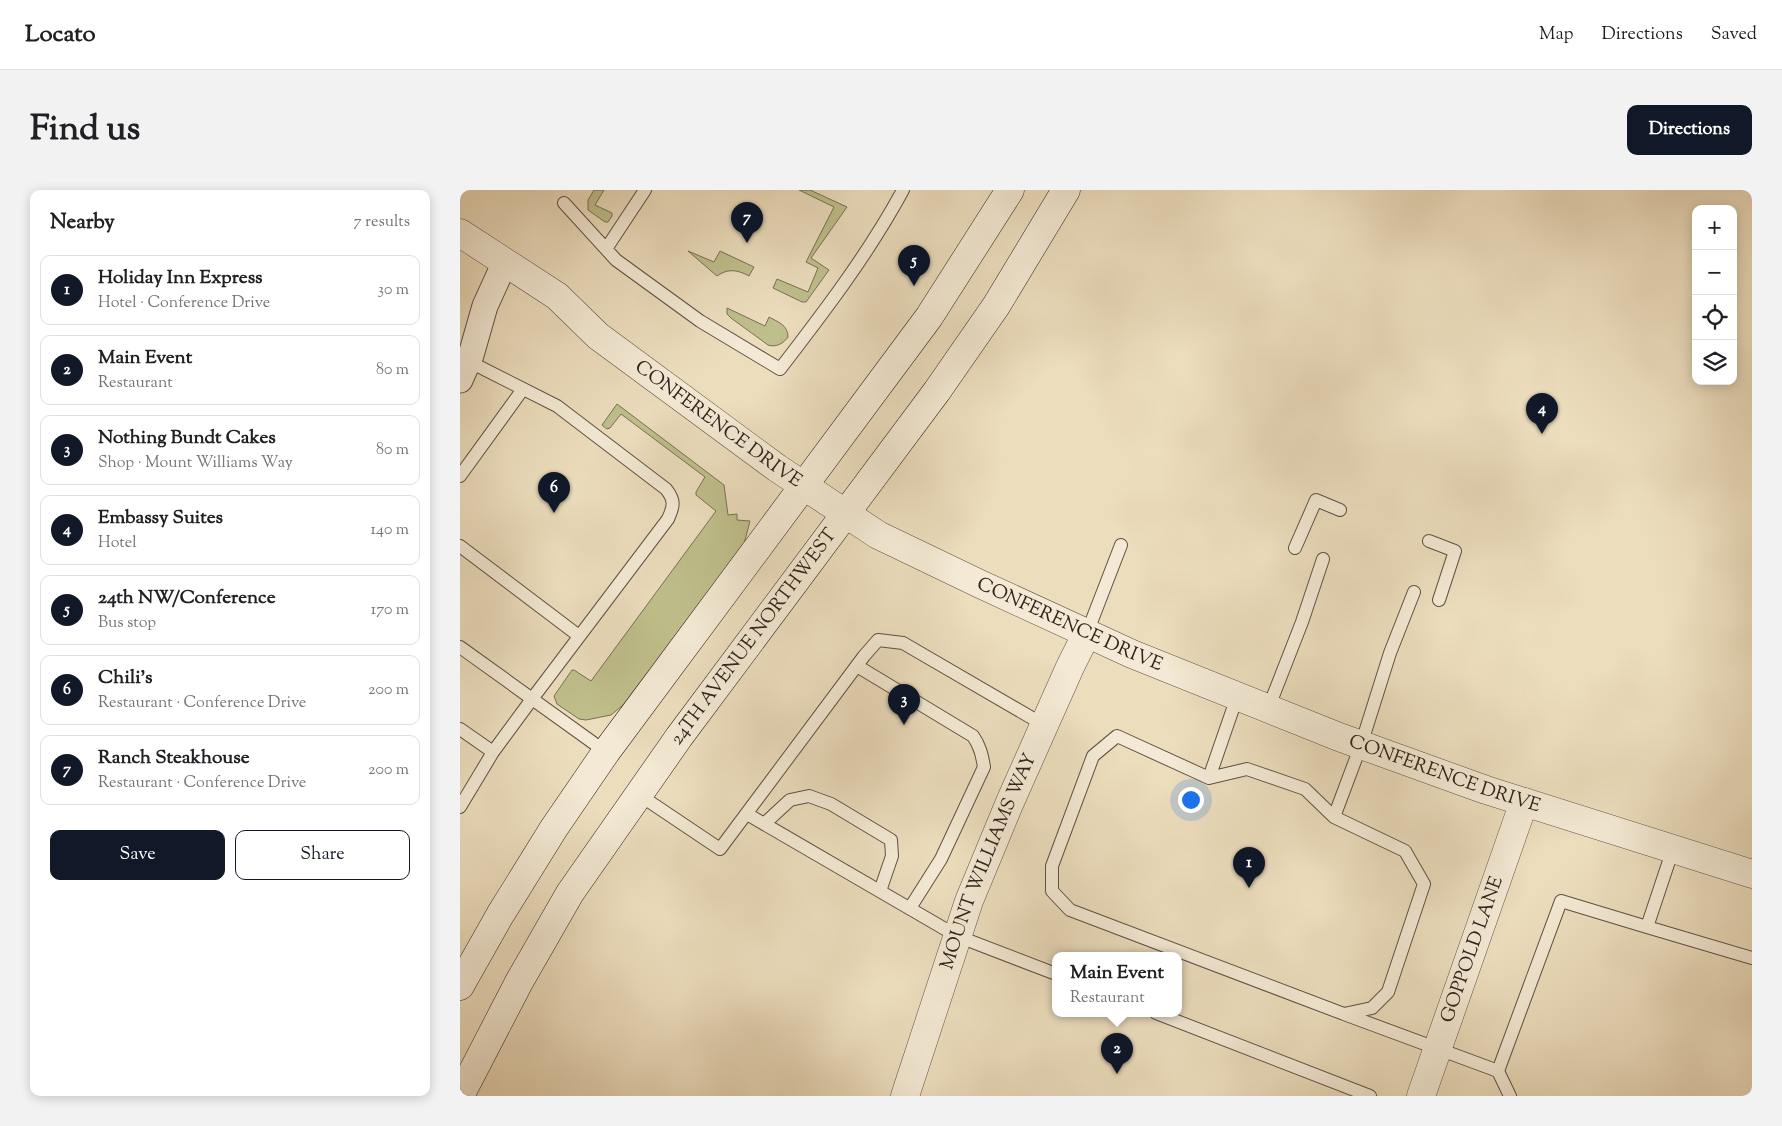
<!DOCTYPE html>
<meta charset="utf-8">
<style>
:root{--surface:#fff;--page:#f2f2f2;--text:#202124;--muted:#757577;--line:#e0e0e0;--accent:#111827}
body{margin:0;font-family:"Sorts Mill Goudy",serif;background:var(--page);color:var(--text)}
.controls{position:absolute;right:15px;top:15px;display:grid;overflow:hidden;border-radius:10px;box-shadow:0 2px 12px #0003}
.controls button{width:45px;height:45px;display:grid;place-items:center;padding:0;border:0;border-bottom:1px solid var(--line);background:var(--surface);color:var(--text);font:25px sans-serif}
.you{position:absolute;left:730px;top:609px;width:18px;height:18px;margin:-12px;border:4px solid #fff;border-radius:50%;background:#1a73e8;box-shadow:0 0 0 8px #1a73e833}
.badge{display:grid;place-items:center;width:32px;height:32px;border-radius:50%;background:var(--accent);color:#fff;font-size:16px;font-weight:700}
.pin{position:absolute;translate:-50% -41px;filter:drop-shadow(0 1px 2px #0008)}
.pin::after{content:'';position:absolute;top:26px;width:18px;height:15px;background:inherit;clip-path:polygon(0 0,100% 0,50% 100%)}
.popup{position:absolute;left:592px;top:762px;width:130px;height:65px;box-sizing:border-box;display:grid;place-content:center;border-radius:10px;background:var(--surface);filter:drop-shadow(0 1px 4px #0005);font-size:16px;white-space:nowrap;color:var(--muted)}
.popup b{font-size:19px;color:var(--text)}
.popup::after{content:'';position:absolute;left:50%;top:100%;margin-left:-10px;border:10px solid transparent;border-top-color:var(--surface)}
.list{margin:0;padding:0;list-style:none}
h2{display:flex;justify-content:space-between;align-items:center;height:65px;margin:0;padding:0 20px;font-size:21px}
h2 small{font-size:16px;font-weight:400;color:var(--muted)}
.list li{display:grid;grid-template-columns:32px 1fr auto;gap:15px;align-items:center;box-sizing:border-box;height:70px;margin:0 10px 10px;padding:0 10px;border:1px solid var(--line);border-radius:10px}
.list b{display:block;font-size:19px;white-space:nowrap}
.list p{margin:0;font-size:16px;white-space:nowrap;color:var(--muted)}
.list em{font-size:16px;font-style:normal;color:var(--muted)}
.actions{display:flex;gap:10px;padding:15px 20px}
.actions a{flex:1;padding:11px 0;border:1px solid var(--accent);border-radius:10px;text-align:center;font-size:18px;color:var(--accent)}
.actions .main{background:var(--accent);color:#fff}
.icon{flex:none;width:28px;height:28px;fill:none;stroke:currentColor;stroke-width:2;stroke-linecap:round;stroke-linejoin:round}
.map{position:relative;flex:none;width:1292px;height:906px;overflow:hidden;border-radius:10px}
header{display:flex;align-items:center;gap:30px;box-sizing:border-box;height:70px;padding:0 25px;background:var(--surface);border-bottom:1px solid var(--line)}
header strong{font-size:24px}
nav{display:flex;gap:28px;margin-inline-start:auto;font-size:18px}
.intro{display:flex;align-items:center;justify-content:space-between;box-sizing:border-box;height:120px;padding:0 30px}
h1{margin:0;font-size:35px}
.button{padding:12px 22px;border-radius:10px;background:var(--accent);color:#fff;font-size:18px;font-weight:700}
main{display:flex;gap:30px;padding:0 30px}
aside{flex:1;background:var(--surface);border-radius:10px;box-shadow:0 2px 12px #0003}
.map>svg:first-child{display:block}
.green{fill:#bfbf8c;stroke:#787054}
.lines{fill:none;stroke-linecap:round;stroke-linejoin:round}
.service-casing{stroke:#5f5144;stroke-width:14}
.minor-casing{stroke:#5f5144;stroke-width:27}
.tertiary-casing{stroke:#5f5144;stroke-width:29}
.secondary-casing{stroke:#30221c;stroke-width:29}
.service{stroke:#f3e9d4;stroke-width:12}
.minor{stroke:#f3e9d4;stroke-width:25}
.tertiary{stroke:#f3e9d4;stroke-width:28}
.secondary{stroke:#f3e9d4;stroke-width:28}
.labels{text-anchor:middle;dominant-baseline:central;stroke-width:4;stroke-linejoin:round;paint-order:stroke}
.street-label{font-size:19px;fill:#30221c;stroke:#f3e9d4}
</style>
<header>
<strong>Locato</strong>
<nav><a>Map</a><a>Directions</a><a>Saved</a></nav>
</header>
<div class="intro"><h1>Find us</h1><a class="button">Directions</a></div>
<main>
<aside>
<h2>Nearby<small>7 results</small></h2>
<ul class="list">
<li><span class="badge">1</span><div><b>Holiday Inn Express</b><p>Hotel · Conference Drive</p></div><em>30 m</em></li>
<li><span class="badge">2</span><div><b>Main Event</b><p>Restaurant</p></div><em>80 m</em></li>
<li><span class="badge">3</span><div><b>Nothing Bundt Cakes</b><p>Shop · Mount Williams Way</p></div><em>80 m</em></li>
<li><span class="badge">4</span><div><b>Embassy Suites</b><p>Hotel</p></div><em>140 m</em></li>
<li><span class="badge">5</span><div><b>24th NW/Conference</b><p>Bus stop</p></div><em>170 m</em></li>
<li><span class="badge">6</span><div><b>Chili's</b><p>Restaurant · Conference Drive</p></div><em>200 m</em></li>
<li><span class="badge">7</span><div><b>Ranch Steakhouse</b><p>Restaurant · Conference Drive</p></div><em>200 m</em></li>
</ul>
<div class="actions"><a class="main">Save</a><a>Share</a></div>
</aside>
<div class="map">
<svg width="1292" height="906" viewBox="0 0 1292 906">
<rect width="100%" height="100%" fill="#ecddbd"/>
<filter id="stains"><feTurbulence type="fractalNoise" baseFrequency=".004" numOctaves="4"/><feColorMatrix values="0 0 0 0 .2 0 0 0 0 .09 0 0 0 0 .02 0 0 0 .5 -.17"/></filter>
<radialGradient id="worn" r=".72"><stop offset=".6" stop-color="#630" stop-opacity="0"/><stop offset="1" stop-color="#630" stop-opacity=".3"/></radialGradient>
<!-- green -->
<path class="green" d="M134,0H144L135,15L152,23V26L148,32H145L128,20V10Z
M339,0H350L387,17L351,68L369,80L346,112H342L313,98L317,89L348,102L358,78L346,72L374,17Z
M228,61L254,72L260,61L294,77L289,86C278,80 268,78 257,86Z
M267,118L305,136L309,127C318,132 328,135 328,147C324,153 316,158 308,155L271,128L267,124Z
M157,214L264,295L268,325L277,324V330L290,331L284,354L163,515L151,525L126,530L119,529L97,514L94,506L112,480H114L131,491L256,321L236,305V302L245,287L161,224L150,238L147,239L142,235Z"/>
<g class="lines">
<defs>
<path id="service" d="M104,13L156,70L240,131L320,179C364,122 409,63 443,0
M146,59L185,0
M0,286L63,199
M969,351L995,361L979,410
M0,356L119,446
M835,358L856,310L880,320
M627,443L661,355
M0,457L146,562
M397,476L513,546C520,556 522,565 524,577L481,669L450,718
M808,519L842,432L863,369
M0,539L33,562
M749,588L787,579L845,599L874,627L945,661L964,694L928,802L912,818L884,824L610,720L592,701V676L633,566L657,546L749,588L777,507
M178,604L260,659L404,466L418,450L443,453L584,535
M0,617L33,562L72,509L208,329C214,316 215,310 206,299L97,216L8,171
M287,624L497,746L596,784
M874,627L901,555L930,463L954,402
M304,634L330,610L349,606L371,614L431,650L432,666L420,701
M1187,737L1292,768
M696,823L910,906
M884,824L1038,881L1101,711L1187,737L1213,659
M1038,881L1050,906"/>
<path id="minor" d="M0,190L11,165L25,116L45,72"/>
<g id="tertiary">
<path id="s1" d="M0,43L97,106L138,146L317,278L418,345L520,394L672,464L879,547L1026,600L1292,684"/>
<path id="s2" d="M445,906L509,711L550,612L610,477L627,443"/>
<path id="s3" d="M961,906L1064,612"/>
</g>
<g id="secondary">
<path d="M0,796L40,725L94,638L146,562L469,127L550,0"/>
<path id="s4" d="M0,906L59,792L110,703L219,547L477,201L536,116L606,0"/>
</g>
</defs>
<!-- service casing -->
<use href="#service" class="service-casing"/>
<!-- minor casing -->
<use href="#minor" class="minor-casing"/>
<!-- tertiary casing -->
<use href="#tertiary" class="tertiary-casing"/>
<!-- secondary casing -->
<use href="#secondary" class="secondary-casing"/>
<!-- service -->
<use href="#service" class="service"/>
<!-- minor -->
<use href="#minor" class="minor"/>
<!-- tertiary -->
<use href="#tertiary" class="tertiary"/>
<!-- secondary -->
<use href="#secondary" class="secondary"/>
</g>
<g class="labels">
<!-- street labels -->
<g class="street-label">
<text stroke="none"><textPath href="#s1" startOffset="322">CONFERENCE DRIVE</textPath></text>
<text stroke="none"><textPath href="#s1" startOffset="728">CONFERENCE DRIVE</textPath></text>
<text stroke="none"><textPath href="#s4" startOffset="546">24TH AVENUE NORTHWEST</textPath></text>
<text stroke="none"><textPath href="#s1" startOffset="1132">CONFERENCE DRIVE</textPath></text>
<text stroke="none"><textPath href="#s2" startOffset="249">MOUNT WILLIAMS WAY</textPath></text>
<text stroke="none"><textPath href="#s3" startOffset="155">GOPPOLD LANE</textPath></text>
</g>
</g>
<rect width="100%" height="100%" filter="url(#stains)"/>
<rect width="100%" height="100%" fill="url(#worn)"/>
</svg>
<div class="controls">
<button>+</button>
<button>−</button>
<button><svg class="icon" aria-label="locate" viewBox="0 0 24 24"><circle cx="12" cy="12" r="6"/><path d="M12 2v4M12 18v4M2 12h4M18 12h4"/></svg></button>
<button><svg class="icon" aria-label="layers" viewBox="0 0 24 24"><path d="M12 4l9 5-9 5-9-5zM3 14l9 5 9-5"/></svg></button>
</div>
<div class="you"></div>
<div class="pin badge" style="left:789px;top:698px">1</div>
<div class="pin badge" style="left:657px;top:884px">2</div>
<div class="popup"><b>Main Event</b>Restaurant</div>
<div class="pin badge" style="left:444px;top:535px">3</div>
<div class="pin badge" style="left:1082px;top:244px">4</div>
<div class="pin badge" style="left:454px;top:96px">5</div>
<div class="pin badge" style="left:94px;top:323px">6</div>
<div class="pin badge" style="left:287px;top:53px">7</div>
</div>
</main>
